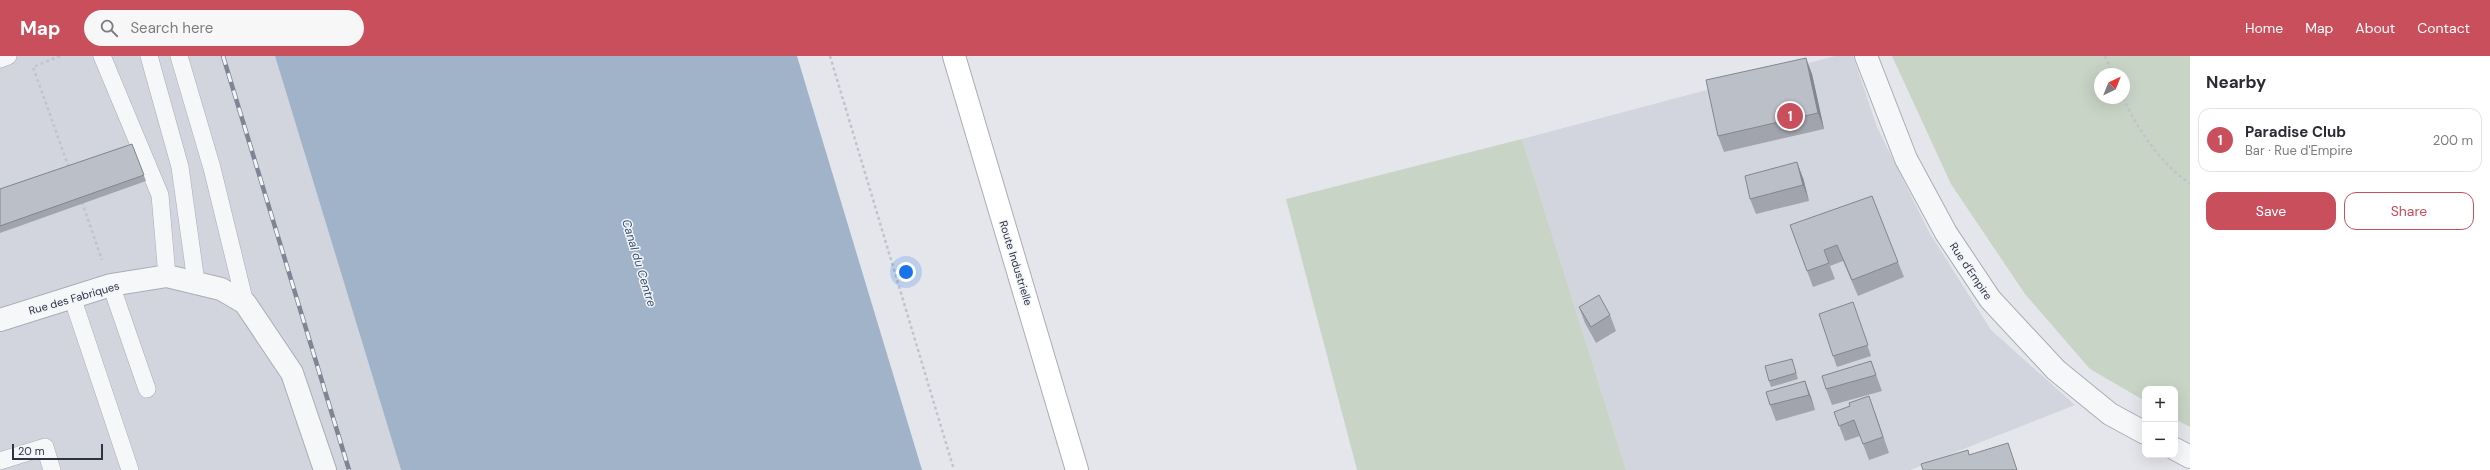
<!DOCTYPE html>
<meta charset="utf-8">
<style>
:root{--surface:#fff;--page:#f7f7f7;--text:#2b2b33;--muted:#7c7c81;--line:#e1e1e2;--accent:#c94f5d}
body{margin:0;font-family:"DM Sans",sans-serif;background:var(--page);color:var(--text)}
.controls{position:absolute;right:12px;bottom:12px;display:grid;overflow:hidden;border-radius:8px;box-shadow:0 4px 16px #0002}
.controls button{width:36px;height:36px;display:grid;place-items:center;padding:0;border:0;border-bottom:1px solid var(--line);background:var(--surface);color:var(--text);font:20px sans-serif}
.compass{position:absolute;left:2094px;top:12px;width:36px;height:36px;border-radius:50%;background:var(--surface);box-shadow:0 4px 16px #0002;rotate:43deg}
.scale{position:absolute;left:12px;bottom:10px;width:91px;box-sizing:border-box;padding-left:4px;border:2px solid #2c3343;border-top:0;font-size:11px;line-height:14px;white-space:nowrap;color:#2c3343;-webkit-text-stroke:3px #f3f5f8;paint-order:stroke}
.you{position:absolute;left:906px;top:216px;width:14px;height:14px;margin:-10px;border:3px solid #fff;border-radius:50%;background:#1a73e8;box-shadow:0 0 0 6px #1a73e833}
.badge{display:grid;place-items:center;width:26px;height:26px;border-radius:50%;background:var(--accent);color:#fff;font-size:13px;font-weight:700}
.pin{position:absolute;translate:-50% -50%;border:2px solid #fff;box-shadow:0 1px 4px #0006}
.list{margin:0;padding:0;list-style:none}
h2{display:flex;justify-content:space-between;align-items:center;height:52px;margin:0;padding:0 16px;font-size:17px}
h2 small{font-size:13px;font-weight:400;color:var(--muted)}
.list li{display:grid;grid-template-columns:26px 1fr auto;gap:12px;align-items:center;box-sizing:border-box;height:64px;margin:0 8px 8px;padding:0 8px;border:1px solid var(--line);border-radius:12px}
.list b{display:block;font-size:15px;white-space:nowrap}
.list p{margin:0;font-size:13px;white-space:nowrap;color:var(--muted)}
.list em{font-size:13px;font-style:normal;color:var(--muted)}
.actions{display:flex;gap:8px;padding:12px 16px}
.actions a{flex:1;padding:9px 0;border:1px solid var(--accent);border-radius:12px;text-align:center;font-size:14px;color:var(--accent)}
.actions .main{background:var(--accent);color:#fff}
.icon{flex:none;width:22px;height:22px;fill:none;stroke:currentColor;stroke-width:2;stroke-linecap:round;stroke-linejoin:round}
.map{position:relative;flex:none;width:2190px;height:414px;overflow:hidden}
header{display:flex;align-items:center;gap:24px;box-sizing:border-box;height:56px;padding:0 20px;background:var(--accent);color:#fff}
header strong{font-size:19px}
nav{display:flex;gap:22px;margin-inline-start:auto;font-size:14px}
.search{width:280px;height:36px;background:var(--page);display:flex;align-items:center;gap:10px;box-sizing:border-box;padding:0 14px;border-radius:22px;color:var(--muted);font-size:15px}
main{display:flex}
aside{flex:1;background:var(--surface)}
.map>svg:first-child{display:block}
.built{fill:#d2d5dd}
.green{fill:#c8d4c5;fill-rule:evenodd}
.water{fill:#a0b3c9}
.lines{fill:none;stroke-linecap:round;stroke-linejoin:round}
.service-casing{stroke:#a9adb5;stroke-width:18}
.minor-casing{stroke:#a9adb5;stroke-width:24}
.secondary-casing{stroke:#a9adb5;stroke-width:24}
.path{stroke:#c1c4ca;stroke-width:2.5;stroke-dasharray:3 3;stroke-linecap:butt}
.service{stroke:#f6f7f9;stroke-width:17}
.minor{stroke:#f6f7f9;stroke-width:22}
.secondary{stroke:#fff;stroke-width:22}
.rail-casing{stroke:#7e8594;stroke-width:4.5}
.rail{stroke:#f3f5f8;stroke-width:3;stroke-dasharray:9;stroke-linecap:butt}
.wall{fill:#a1a4ac}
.shaded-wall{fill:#83868c}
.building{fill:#bbbfc8;stroke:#83868c}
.labels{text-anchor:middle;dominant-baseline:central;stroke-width:3;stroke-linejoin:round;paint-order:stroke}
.street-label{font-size:11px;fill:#2c3343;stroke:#f3f5f8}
.water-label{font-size:12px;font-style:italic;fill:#375175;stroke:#f3f5f8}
</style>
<header>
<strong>Map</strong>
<div class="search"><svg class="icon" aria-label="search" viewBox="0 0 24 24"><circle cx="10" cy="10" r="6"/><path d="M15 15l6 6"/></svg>Search here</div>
<nav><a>Home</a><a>Map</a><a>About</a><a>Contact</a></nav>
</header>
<main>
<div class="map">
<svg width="2190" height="414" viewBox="0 0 2190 414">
<rect width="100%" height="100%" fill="#e4e6eb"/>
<!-- built -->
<path class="built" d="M0,0H275L401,414H0Z
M1835,0H1853L1877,71L1929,176L1991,274L2075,349L1910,414H1626L1522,83Z"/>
<!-- green -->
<path class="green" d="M1892,0H2190V371L2175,363V333H2145V345L2090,313L2025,238L1951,128ZM2100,18H2124V42H2100Z
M1522,83L1626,414H1357L1286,143Z"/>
<!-- water -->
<path class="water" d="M275,0H797L922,414H401Z"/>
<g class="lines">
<defs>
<path id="service" d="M102,0L160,139L167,220
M149,0L180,111L196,226
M179,0L212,112L245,247
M0,3L8,0
M111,229L147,333
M72,241L130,414
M0,405L45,391L52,414"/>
<path id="minor" d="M1866,0L1906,103L1946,177L1990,243L2056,314L2110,358L2145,377
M0,264L111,229L167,220L221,233L245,247L292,317L325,414
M2175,393L2190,401"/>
<path id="secondary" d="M954,0L1077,414"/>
</defs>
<!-- service casing -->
<use href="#service" class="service-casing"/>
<!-- minor casing -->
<use href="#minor" class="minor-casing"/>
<!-- secondary casing -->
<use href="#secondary" class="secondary-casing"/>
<!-- path -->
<path class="path" d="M60,0L33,11L69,112
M830,0L954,414
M2105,0L2113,18
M2123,42C2140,77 2159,105 2190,128
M82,146L102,204"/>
<!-- service -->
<use href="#service" class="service"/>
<!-- minor -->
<use href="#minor" class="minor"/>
<!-- secondary -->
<use href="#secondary" class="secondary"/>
<defs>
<path id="rail" d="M223,0L349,414"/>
</defs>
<!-- rail casing -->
<use href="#rail" class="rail-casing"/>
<!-- rail -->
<use href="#rail" class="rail"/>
</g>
<!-- wall -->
<path class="wall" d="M1812,18L1824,73L1724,96L1718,80Z
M132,88L146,125L0,177V133Z
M1803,122L1809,145L1756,158L1750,143Z
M1790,169L1898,206L1904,221L1858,240L1843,205L1830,210L1835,223L1813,231Z
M1853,246L1871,300L1837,311L1833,300Z
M1579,251L1610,259L1616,275L1596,287L1585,267Z
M1871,305L1882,335L1832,349L1826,333Z
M1794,309L1798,323L1771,331L1769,325Z
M1805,325L1815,354L1776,365L1770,349Z
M1834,356H1875L1889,397L1869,404L1860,380L1845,385Z"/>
<!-- shaded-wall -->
<path class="shaded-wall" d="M1806,2L1812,18L1824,73L1818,57Z
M1797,106L1803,122L1809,145L1803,129Z
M1805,325L1811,341L1815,354L1809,339Z"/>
<!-- building -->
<path class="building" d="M1806,2L1818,57L1718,80L1706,24Z
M132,88L144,119L0,170V133Z
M1797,106L1803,129L1750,143L1745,120Z
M1872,140L1898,206L1852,224L1837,189L1824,194L1829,207L1807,215L1790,169Z
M1599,239L1610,259L1591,271L1579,251Z
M1853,246L1868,289L1833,300L1819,258Z
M1792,303L1796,317L1769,325L1765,310Z
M1871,305L1876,319L1826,333L1822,320Z
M1805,325L1809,339L1770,349L1766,336Z
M1869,340L1883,381L1863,388L1854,364L1839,370L1834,356L1850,350L1849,347Z
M2008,387L2017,414H1923L1921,408L1968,394L1969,399Z"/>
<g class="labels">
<!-- street labels -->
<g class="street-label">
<text transform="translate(1016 207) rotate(73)">Route Industrielle</text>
<text transform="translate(1971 215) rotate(56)">Rue d'Empire</text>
<text transform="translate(74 242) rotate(-16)">Rue des Fabriques</text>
</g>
<!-- water labels -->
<g class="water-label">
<text transform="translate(639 207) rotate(73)">Canal du Centre</text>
</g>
</g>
</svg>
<div class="controls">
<button>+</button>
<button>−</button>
</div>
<svg class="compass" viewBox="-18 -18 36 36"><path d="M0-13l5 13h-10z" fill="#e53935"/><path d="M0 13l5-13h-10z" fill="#7c7c81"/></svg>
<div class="scale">20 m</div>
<div class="you"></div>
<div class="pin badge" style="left:1790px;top:60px">1</div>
</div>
<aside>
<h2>Nearby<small></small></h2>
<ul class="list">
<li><span class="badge">1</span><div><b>Paradise Club</b><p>Bar · Rue d'Empire</p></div><em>200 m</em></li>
</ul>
<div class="actions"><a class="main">Save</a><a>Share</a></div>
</aside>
</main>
